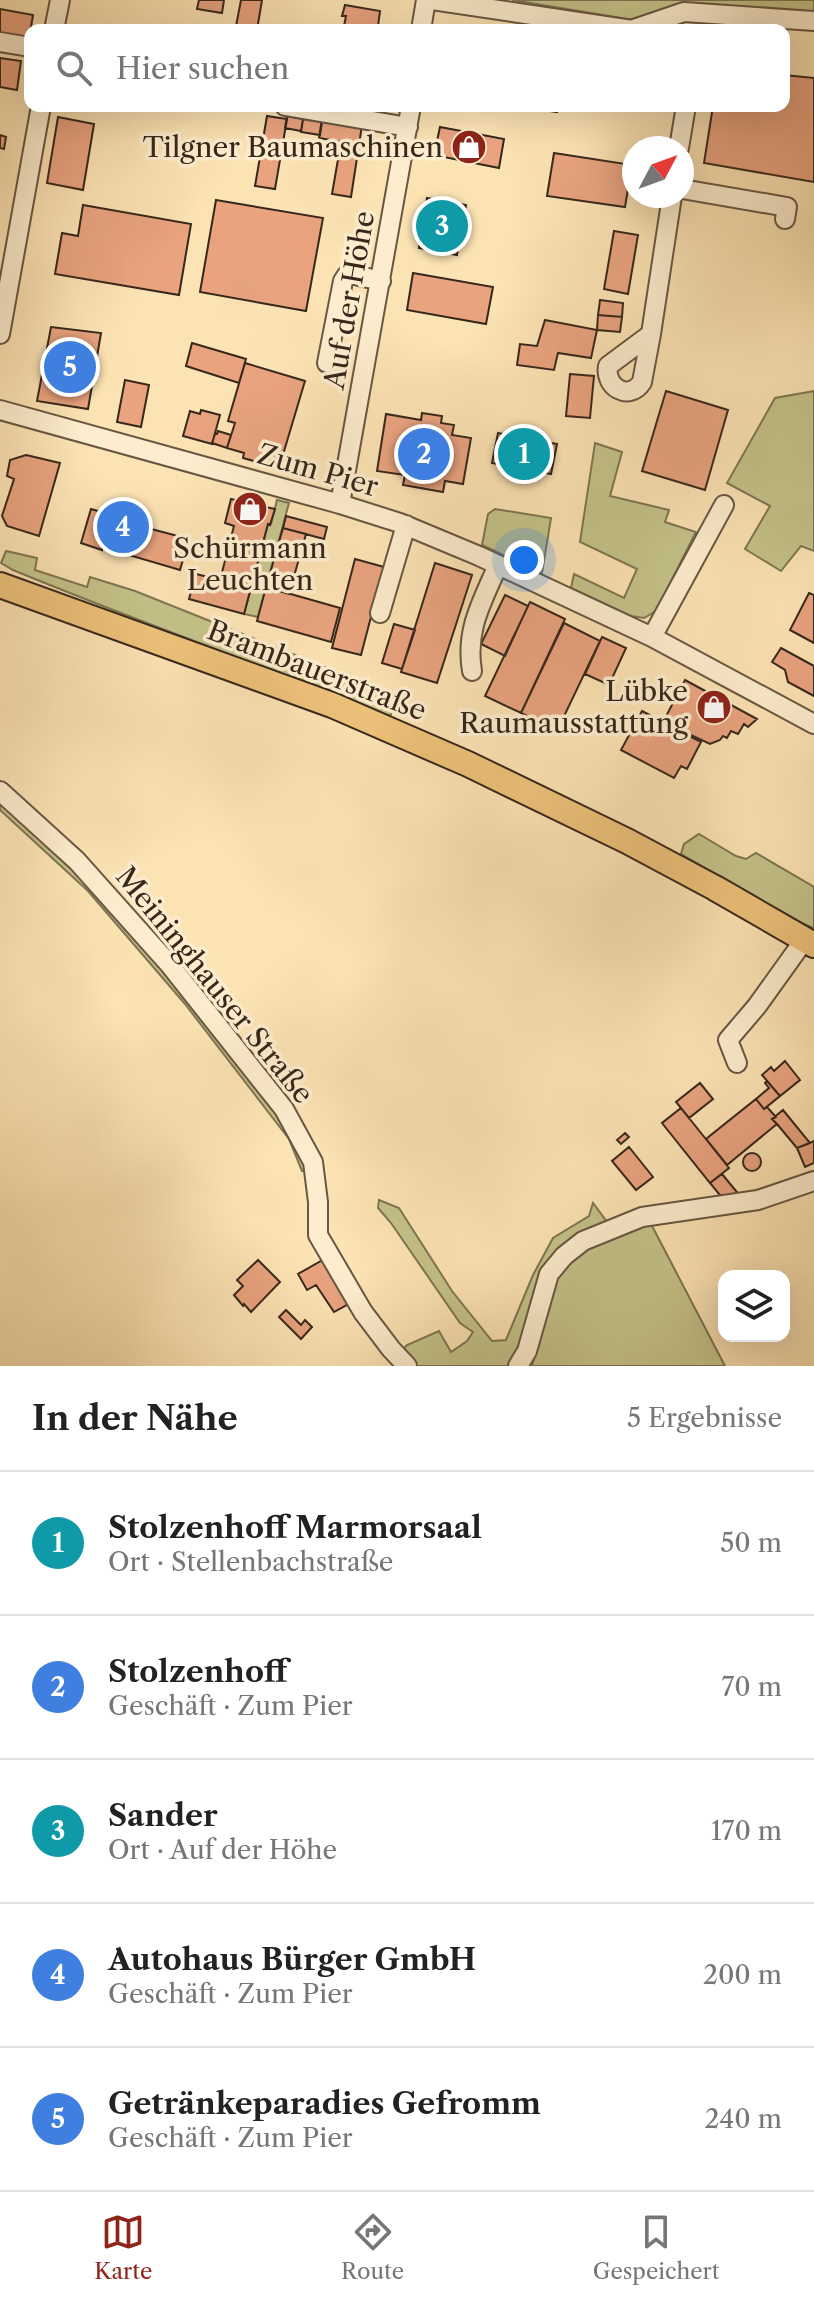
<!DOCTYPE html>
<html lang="de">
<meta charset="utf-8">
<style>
:root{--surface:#fff;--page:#f2f2f2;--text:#222;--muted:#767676;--line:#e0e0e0;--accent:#8f2418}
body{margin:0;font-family:"Libre Caslon Text",serif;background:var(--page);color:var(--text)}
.controls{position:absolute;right:24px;bottom:24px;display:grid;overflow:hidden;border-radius:16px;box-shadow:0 8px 32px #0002}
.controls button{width:72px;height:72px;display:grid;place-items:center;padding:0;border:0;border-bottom:2px solid var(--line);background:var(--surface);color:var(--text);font:40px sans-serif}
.compass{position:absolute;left:622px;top:136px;width:72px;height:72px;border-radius:50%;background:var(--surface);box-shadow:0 8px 32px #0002;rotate:49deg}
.you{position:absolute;left:524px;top:560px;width:28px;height:28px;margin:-20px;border:6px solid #fff;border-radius:50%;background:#1a73e8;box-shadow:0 0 0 12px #1a73e833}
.badge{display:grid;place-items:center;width:52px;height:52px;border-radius:50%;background:var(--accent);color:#fff;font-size:26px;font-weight:700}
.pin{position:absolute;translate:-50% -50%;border:4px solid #fff;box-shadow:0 2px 8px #0006}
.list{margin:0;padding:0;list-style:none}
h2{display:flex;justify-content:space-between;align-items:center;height:104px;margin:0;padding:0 32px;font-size:34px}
h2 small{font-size:26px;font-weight:400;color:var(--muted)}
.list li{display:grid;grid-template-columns:52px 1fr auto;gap:24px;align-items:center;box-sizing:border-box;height:144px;padding:0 32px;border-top:2px solid var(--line)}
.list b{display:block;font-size:30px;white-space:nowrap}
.list p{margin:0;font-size:26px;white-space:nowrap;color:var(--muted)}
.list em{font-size:26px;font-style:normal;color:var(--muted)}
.icon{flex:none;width:44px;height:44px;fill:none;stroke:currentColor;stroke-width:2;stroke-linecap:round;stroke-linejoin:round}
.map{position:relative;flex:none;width:814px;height:1366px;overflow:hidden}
.search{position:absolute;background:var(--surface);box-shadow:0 8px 32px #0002;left:24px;right:24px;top:24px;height:88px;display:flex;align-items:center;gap:20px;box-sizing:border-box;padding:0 28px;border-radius:16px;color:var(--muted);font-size:30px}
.sheet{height:824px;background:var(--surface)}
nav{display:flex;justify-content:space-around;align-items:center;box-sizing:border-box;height:112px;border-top:2px solid var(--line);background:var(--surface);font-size:22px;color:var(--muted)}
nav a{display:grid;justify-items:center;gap:4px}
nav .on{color:var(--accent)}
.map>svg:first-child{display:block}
.green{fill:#c4c289;stroke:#7e7552;stroke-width:2}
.building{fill:#e9a37f;stroke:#37281c;stroke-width:2}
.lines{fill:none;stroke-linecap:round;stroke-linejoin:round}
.minor-casing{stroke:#685742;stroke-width:22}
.major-casing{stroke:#37281c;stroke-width:28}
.minor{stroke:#fdedce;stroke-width:18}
.major{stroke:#eec27a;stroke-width:24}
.labels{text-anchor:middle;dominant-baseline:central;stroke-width:7;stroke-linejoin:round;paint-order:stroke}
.poi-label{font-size:28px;fill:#37281c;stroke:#fdedce;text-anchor:end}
.street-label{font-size:28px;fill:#37281c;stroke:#fdedce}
</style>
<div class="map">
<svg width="814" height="1366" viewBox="0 0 814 1366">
<rect width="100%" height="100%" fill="#fce3b4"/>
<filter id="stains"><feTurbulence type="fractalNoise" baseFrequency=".0025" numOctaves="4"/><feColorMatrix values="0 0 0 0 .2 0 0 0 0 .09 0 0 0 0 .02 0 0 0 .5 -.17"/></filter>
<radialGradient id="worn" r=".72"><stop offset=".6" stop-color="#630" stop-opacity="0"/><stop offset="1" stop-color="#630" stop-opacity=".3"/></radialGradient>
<!-- green -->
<path class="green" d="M512,0H814V19L698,6L633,20Z
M814,391V551L801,546L781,571L745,549L770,506L727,483L775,398Z
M595,443L622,452L610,496L669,510L665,522L696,532L656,611L644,618L631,616L571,588L574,574L624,598L637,569L580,542Z
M277,500L289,503L258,617L244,614L268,524H271Z
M495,509L551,518L542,573L482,545L488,514Z
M6,551L37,558L35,570L87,587L90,577L135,591L400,697L390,716C265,666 138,622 13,570L1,563Z
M0,799L102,892L282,1118L308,1169L302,1171L289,1139L185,1004L88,891L0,810Z
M699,834L736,856L746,859L756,853L814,887V928L799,922L681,854L684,844Z
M379,1200L399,1208L452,1291L492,1341L506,1340L533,1275L553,1238L589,1216L593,1203L607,1222L569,1244L522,1351L511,1366H417L403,1349L407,1345L439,1331L451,1352L467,1341L473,1332L460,1323L391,1223L378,1208Z
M650,1222L725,1366H532L554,1277L574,1255Z"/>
<!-- building -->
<path class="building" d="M199,0H224L222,13L197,9Z
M241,0H262L257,30L236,26Z
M345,5L380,11L378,26L373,25L372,30H349L344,26L346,16H342Z
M0,9L33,15L29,39L0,34Z
M0,58L21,61L17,90L0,87Z
M784,75L814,78V182L704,163L713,106H784Z
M517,106H558L557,112Z
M267,116L287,119L275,189L255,186Z
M287,116L303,119L301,131L285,128Z
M58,117L94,124L83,190L47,183Z
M322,118L362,125L359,145L319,138Z
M303,119L322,122L320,135L301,132Z
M440,127L504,139L499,168L434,155Z
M0,135L6,137L4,149L0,148Z
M341,142L359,145L351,197L332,194Z
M554,153L632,165L625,207L547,196Z
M427,198L466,205L457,255L419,248Z
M216,200L323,218L306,311L200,292Z
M83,205L191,224L179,295L55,274L62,233L78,236Z
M614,231L638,235L628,294L604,289Z
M413,273L493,287L486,324L407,310Z
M600,300L623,303L622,317L598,315Z
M598,315L622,317L620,332L597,330Z
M545,320L597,330L591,358L558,353L554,370L517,365L520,344L537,346Z
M51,327L101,333L88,409L37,401Z
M192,343L246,359L239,383L186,366Z
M245,363L305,381L279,468L243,458L244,453L227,448L235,423L228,421Z
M570,374L594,376L590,418L566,416Z
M125,380L149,385L141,427L117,422Z
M666,391L728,410L705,490L642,471Z
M201,410L220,415L212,444L183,436L190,411L200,414Z
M422,413L442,416L441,423L454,425L452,435L471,438L463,484L445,481L443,492L403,485L405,475L377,471L386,414L421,420Z
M218,431L231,435L227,448L212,443L215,434H217Z
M498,433L557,444L551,474L492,463Z
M26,455L60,463L39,536L7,526L2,516L14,479L7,476L10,460Z
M231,499L275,509L270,525L268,524L244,614L189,599L196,574L220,580L234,526L225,523Z
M91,509L140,523V526L189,539L180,570L102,547V550L81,543Z
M286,516L327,527L324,539L283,528Z
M283,528L306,534L289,594L266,587Z
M355,559L384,567L361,655L332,648Z
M435,563L472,575L437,683L401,672Z
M266,587L340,608L331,642L257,621Z
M809,593L814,595V643L790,630Z
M505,595L528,606L505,656L481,644Z
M530,602L565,619L521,713L485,696Z
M564,623L600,641L557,731L521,713Z
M394,624L415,630L402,669L382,663Z
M602,637L626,648L609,685L585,674Z
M781,648L814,666V696L788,682L785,670L772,662Z
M685,680L757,719L748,727L744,724L738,734L731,731L727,738L723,736L720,740L710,744L663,722Z
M642,711L701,742L687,769L681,766L674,778L621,750Z
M785,1061L800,1080L780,1096L762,1075L771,1067L774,1071Z
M767,1081L780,1096L764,1109L756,1099L769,1088L765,1083Z
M700,1083L713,1099L689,1118L676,1102Z
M756,1099L764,1109L767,1107L776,1117L772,1119L777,1124L727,1165L706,1139Z
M681,1108L729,1168L710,1183L662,1123Z
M783,1110L810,1143L797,1148L777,1124L772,1119Z
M625,1133L629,1137L621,1144L617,1140Z
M814,1141V1163L805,1167L797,1148Z
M629,1147L653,1177L636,1190L612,1161Z
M743 1162a9 9 0 1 1 18 0a9 9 0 1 1-18 0Z
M722,1174L741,1197L723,1199L710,1183Z
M326,1258L352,1302L334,1312L316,1285L307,1290L298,1274Z
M258,1260L280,1282L251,1312L244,1304L243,1306L234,1295L243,1286L237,1280Z
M286,1310L301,1325L305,1320L312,1327L301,1339L279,1317Z"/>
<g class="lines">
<defs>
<path id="minor" d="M432,0L632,30
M54,30L60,0
M421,30L426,0
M631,30L684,12L814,21
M0,42L30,47
M285,106L408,127
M679,148L686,106
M682,189L787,207L785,219
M0,334L41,106
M651,334L642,382C629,402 604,387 608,366L651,334L672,196
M327,363L343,281L347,275H355L381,281
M0,410L340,504L400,523L479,556L652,637L814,724
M340,504L411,106
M380,613L406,525
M652,637L724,505
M472,671C465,630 482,602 498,565
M0,791L77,861L169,964L284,1109L313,1162L318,1202V1235L363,1312L391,1349L407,1366
M737,1063L728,1040L757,1006L805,939
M518,1366L527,1351L549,1274L564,1256L583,1241L642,1217L758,1200L814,1181"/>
<path id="major" d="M0,585L332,705L468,764L627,841L715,888L814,945"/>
</defs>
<!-- minor casing -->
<use href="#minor" class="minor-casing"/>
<!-- major casing -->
<use href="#major" class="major-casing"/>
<!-- minor -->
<use href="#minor" class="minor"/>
<!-- major -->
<use href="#major" class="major"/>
</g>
<!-- icons -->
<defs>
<symbol id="shop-disc" viewBox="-11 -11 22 22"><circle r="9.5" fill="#8f2418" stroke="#fdedce"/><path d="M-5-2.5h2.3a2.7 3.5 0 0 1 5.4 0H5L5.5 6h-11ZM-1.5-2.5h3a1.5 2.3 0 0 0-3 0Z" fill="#fff"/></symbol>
</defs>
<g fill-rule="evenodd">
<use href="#shop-disc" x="449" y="127" width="40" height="40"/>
<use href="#shop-disc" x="230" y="489" width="40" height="40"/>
<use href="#shop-disc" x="694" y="687" width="40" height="40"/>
</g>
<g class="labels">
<!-- poi labels -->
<g class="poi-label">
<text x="443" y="147">Tilgner Baumaschinen</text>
<text x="250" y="548" text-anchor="middle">Schürmann<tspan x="250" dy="32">Leuchten</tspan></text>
<text x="688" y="691">Lübke<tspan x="688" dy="32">Raumausstattung</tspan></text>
</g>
<!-- street labels -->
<g class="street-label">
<text transform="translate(349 300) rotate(-80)">Auf der Höhe</text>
<text transform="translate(318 470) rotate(16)">Zum Pier</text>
<text transform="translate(317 670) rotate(21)">Brambauerstraße</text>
<text transform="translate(215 985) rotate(51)">Meininghauser Straße</text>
</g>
</g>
<rect width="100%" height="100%" filter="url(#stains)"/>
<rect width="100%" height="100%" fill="url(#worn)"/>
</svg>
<div class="controls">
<button><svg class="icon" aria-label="layers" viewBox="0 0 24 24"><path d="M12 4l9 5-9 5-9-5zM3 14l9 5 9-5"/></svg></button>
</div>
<svg class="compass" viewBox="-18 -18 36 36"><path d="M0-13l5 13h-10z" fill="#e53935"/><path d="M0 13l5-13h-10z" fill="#767676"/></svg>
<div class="you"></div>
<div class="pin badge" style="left:524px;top:454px;background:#0f9aa8">1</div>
<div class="pin badge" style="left:424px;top:454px;background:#3f7fe0">2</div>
<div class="pin badge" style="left:442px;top:226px;background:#0f9aa8">3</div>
<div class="pin badge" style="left:123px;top:527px;background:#3f7fe0">4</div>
<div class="pin badge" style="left:70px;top:367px;background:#3f7fe0">5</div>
<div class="search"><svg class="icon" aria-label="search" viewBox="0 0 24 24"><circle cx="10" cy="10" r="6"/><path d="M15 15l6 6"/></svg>Hier suchen</div>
</div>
<section class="sheet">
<h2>In der Nähe<small>5 Ergebnisse</small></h2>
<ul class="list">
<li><span class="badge" style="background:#0f9aa8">1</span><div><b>Stolzenhoff Marmorsaal</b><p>Ort · Stellenbachstraße</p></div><em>50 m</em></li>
<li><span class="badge" style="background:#3f7fe0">2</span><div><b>Stolzenhoff</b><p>Geschäft · Zum Pier</p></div><em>70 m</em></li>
<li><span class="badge" style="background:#0f9aa8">3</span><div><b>Sander</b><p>Ort · Auf der Höhe</p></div><em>170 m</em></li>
<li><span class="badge" style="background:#3f7fe0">4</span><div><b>Autohaus Bürger GmbH</b><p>Geschäft · Zum Pier</p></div><em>200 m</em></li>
<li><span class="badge" style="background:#3f7fe0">5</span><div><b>Getränkeparadies Gefromm</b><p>Geschäft · Zum Pier</p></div><em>240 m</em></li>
</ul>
</section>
<nav>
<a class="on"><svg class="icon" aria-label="map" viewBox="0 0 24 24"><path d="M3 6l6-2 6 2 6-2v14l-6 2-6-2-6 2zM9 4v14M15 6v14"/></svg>Karte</a>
<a><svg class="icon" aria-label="directions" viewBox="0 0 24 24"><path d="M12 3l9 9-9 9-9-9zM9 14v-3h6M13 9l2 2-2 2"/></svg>Route</a>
<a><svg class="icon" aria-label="saved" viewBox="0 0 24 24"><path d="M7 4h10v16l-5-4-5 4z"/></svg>Gespeichert</a>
</nav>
